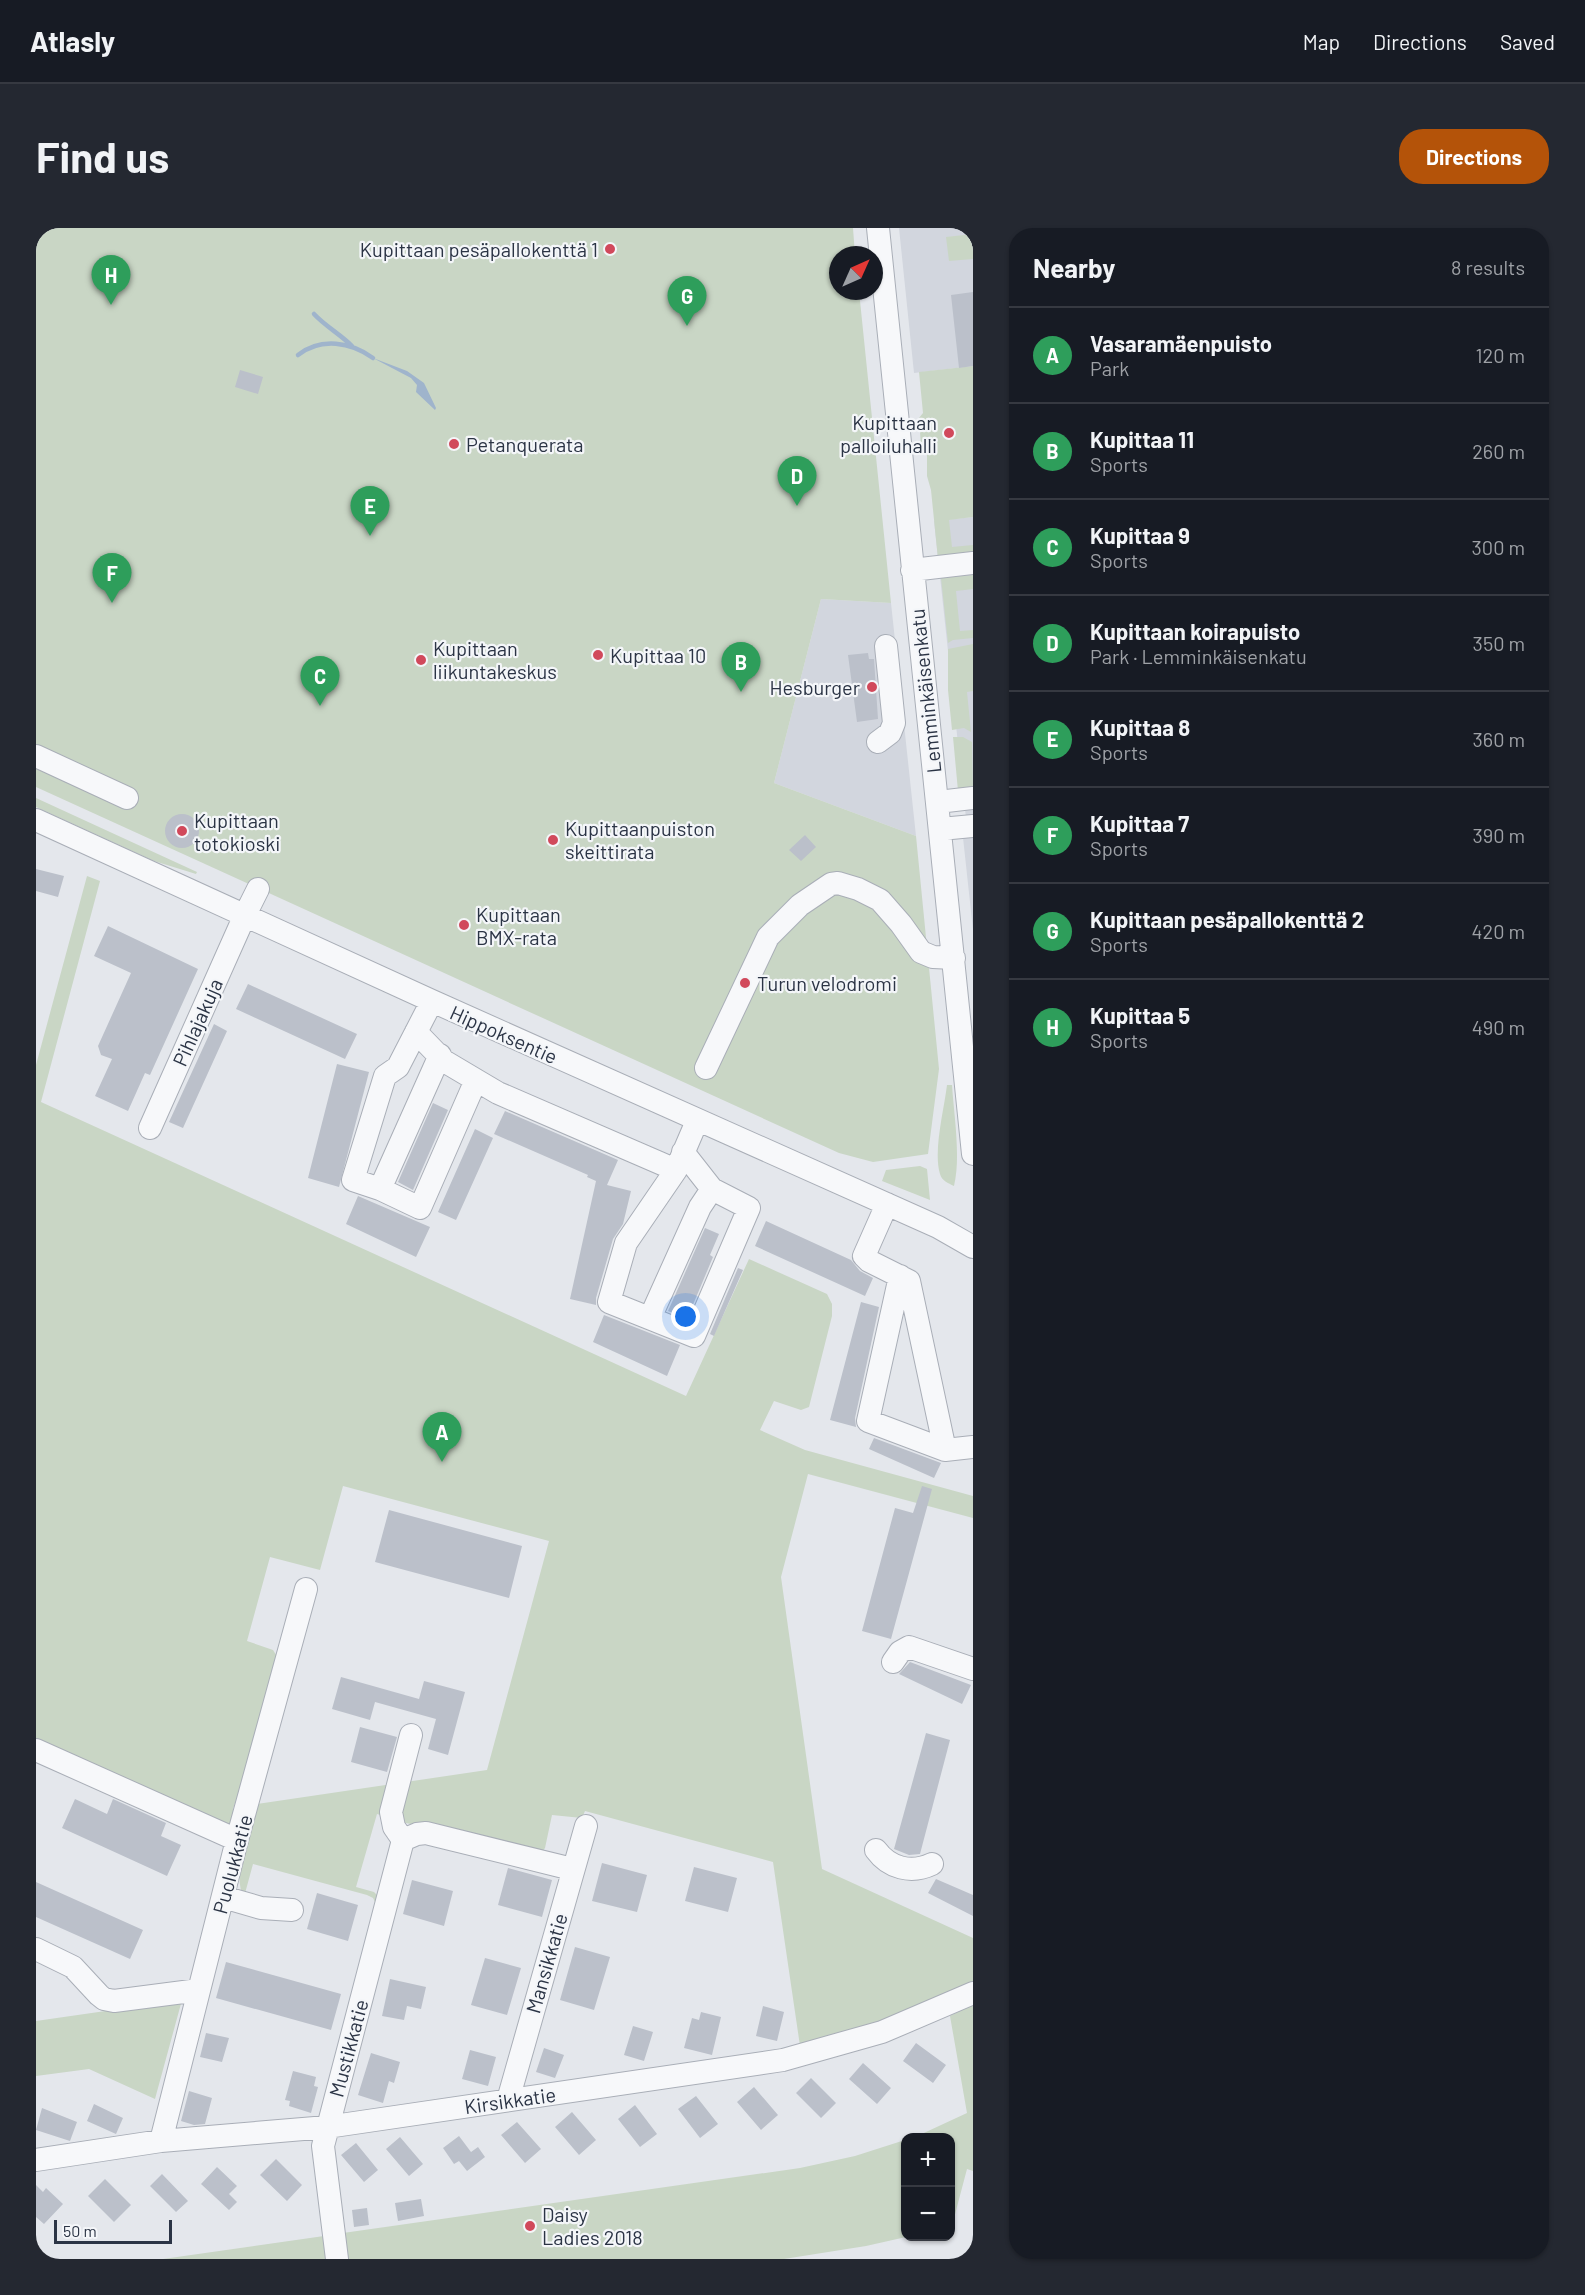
<!DOCTYPE html>
<meta charset="utf-8">
<style>
:root{--surface:#171b24;--page:#242831;--text:#f1f3f6;--muted:#9ea1a6;--line:#363941;--accent:#b45309}
body{margin:0;font-family:Barlow,sans-serif;background:var(--page);color:var(--text)}
.controls{position:absolute;right:18px;bottom:18px;display:grid;overflow:hidden;border-radius:12px;box-shadow:0 2px 4px #0004}
.controls button{width:54px;height:54px;display:grid;place-items:center;padding:0;border:0;border-bottom:2px solid var(--line);background:var(--surface);color:var(--text);font:30px sans-serif}
.compass{position:absolute;left:793px;top:18px;width:54px;height:54px;border-radius:50%;background:var(--surface);box-shadow:0 2px 4px #0004;rotate:45deg}
.scale{position:absolute;left:18px;bottom:15px;width:118px;box-sizing:border-box;padding-left:6px;border:3px solid #2b3445;border-top:0;font-size:16px;line-height:21px;white-space:nowrap;color:#2b3445;-webkit-text-stroke:4px #f4f6f9;paint-order:stroke}
.you{position:absolute;left:650px;top:1089px;width:21px;height:21px;margin:-15px;border:4px solid #fff;border-radius:50%;background:#1a73e8;box-shadow:0 0 0 9px #1a73e833}
.badge{display:grid;place-items:center;width:39px;height:39px;border-radius:50%;background:var(--accent);color:#fff;font-size:20px;font-weight:700}
.pin{position:absolute;translate:-50% -50px;filter:drop-shadow(0 2px 3px #0008)}
.pin::after{content:'';position:absolute;top:32px;width:21px;height:18px;background:inherit;clip-path:polygon(0 0,100% 0,50% 100%)}
.list{margin:0;padding:0;list-style:none}
h2{display:flex;justify-content:space-between;align-items:center;height:78px;margin:0;padding:0 24px;font-size:26px}
h2 small{font-size:20px;font-weight:400;color:var(--muted)}
.list li{display:grid;grid-template-columns:39px 1fr auto;gap:18px;align-items:center;box-sizing:border-box;height:96px;padding:0 24px;border-top:2px solid var(--line)}
.list b{display:block;font-size:22px;white-space:nowrap}
.list p{margin:0;font-size:20px;white-space:nowrap;color:var(--muted)}
.list em{font-size:20px;font-style:normal;color:var(--muted)}
.map{position:relative;flex:none;width:937px;height:2031px;overflow:hidden;border-radius:24px}
header{display:flex;align-items:center;gap:36px;box-sizing:border-box;height:84px;padding:0 30px;background:var(--surface);border-bottom:2px solid var(--line)}
header strong{font-size:28px}
nav{display:flex;gap:33px;margin-inline-start:auto;font-size:21px}
.intro{display:flex;align-items:center;justify-content:space-between;box-sizing:border-box;height:144px;padding:0 36px}
h1{margin:0;font-size:42px}
.button{padding:15px 27px;border-radius:24px;background:var(--accent);color:#fff;font-size:21px;font-weight:700}
main{display:flex;gap:36px;padding:0 36px}
aside{flex:1;background:var(--surface);border-radius:24px;box-shadow:0 2px 4px #0004}
.map>svg:first-child{display:block}
.built{fill:#d2d6de}
.green{fill:#c9d6c5}
.water{fill:#9fb4cc}
.lines{fill:none;stroke-linecap:round;stroke-linejoin:round}
.stream{stroke:#9fb4cc;stroke-width:4.5}
.building{fill:#bbc0ca}
.minor-casing{stroke:#a9aeb7;stroke-width:24}
.minor{stroke:#f7f8fa;stroke-width:22}
.poi-dot{fill:#d1495b;stroke:#f4f6f9;stroke-width:2}
.labels{text-anchor:middle;dominant-baseline:central;stroke-width:4.5;stroke-linejoin:round;paint-order:stroke}
.poi-label{font-size:20px;fill:#2b3445;stroke:#f4f6f9;text-anchor:start}
.street-label{font-size:20px;fill:#2b3445;stroke:#f4f6f9}
</style>
<header>
<strong>Atlasly</strong>
<nav><a>Map</a><a>Directions</a><a>Saved</a></nav>
</header>
<div class="intro"><h1>Find us</h1><a class="button">Directions</a></div>
<main>
<div class="map">
<svg width="937" height="2031" viewBox="0 0 937 2031">
<rect width="100%" height="100%" fill="#e4e7ec"/>
<!-- built -->
<path class="built" d="M863,0H937V138L878,145Z
M937,289V702L925,591L930,590L898,293Z
M785,371L855,375L880,608L738,555Z"/>
<!-- green -->
<path class="green" d="M0,0H817L819,27H802V63H823L855,375L785,371L738,555L880,608L903,841L892,926L837,934L803,925L0,559Z
M937,6V31L913,33L910,9Z
M937,138V289L913,292L916,319L937,317V327L902,331L895,262L891,248V224L885,218L883,190L887,185L883,144Z
M937,347V361L920,363L924,403L937,402V410L917,412L912,415L905,350Z
M937,416V463L931,464L935,504L928,500L916,502L912,462V421Z
M917,509H927L936,514L937,561L922,563Z
M0,570L161,644L160,646L118,633L0,579Z
M51,648L64,653L5,874L650,1168L713,1031L791,1066L796,1076V1088L773,1179L765,1182L738,1173L724,1202L769,1222L937,1268V1290L772,1246L745,1349L786,1641L937,1710V1757L849,1795L764,1818L737,1634L549,1583L546,1590L516,1587L509,1620L505,1625L370,1595L341,1586L320,1659L338,1664L341,1667L340,1676L337,1670L331,1667L217,1636L208,1669C195,1649 214,1599 221,1576L451,1542L513,1313L307,1258L284,1342L234,1329L211,1413L237,1422L242,1430L204,1571L200,1572L197,1581L200,1584L196,1600L0,1512V837Z
M911,857H916C918,888 925,929 918,958C912,955 906,953 904,946C897,923 908,882 911,857Z
M884,938L891,941L894,972L846,953L850,942Z
M146,1772L119,1871L53,1841L0,1848V1793Z
M937,1776V1943L931,1941L917,1994L915,1995V1910H877L931,1885L914,1788Z
M869,1912L870,2009L830,2018L748,2031H310L307,2005L764,1940L819,1928Z
M288,2008L295,2031H127Z"/>
<!-- water -->
<path class="water" d="M337,130L371,143L388,155L400,180L399,182L380,164L381,157L375,150Z"/>
<g class="lines">
<!-- stream -->
<path class="stream" d="M278,86C289,98 304,106 316,118
M262,127C285,109 315,114 337,130"/>
</g>
<!-- building -->
<path class="building" d="M937,64V138L923,140L915,67Z
M204,142L227,149L222,166L199,159Z
M832,425L833,431H838L842,491L821,494L812,427Z
M129 603a17 17 0 1 1 34 0a17 17 0 1 1-34 0Z
M769,607L780,619L765,633L753,622Z
M0,641L28,648L22,669L0,663Z
M72,698L162,741L114,847L109,845L92,883L59,868L76,831L65,827L62,818L95,745L58,728Z
M212,756L321,806L309,831L200,781Z
M178,796L191,803L147,900L133,894Z
M301,836L333,844L303,959L272,950Z
M397,875L412,882L377,962L362,954Z
M469,883L582,932L571,957L595,963L587,996L577,1011L560,1070V1077L534,1071L560,953L551,949L552,947L458,906Z
M439,901L457,910L420,992L402,984Z
M322,968L394,999L380,1029L310,996Z
M730,993L815,1032L824,1043L837,1050L829,1068L719,1018Z
M669,1000L683,1006L674,1027L677,1029L651,1091L632,1083Z
M702,1040L707,1042L678,1108L674,1106Z
M825,1074L843,1079L819,1190L820,1199L794,1192Z
M568,1087L644,1117L631,1148L557,1114Z
M838,1210L905,1235L898,1250L833,1221Z
M886,1258L896,1261L855,1411L826,1403L859,1280L877,1285Z
M353,1282L486,1318L473,1370L339,1334Z
M874,1434L935,1457L926,1476L863,1446Z
M305,1449L383,1471L388,1453L429,1464L412,1527L392,1521L400,1491L339,1474L334,1492L296,1481Z
M324,1499L361,1509L351,1544L315,1534Z
M890,1505L914,1512L884,1626L873,1627L858,1621Z
M39,1571L71,1586L77,1571L130,1595L125,1608L145,1617L131,1648L26,1600Z
M566,1635L611,1647L601,1684L556,1673Z
M658,1639L701,1650L692,1684L649,1673Z
M472,1640L516,1652L506,1689L462,1677Z
M900,1651L937,1667V1688L892,1665Z
M376,1652L417,1663L408,1698L367,1686Z
M0,1654L107,1702L94,1731L0,1689Z
M281,1665L322,1677L312,1713L271,1701Z
M539,1719L574,1729L558,1782L524,1772Z
M449,1730L485,1740L471,1787L435,1777Z
M190,1734L305,1766L295,1802L180,1770Z
M354,1751L390,1759L385,1781L371,1778L368,1792L346,1788Z
M727,1778L748,1784L741,1813L720,1808Z
M665,1784L685,1789L676,1827L648,1820L656,1790L663,1792Z
M597,1798L617,1804L608,1833L588,1827Z
M170,1805L193,1810L186,1834L164,1829Z
M880,1815L910,1837L897,1855L867,1833Z
M508,1820L528,1827L519,1850L500,1844Z
M434,1822L460,1829L452,1858L426,1851Z
M335,1825L364,1834L358,1855L353,1853L347,1875L322,1867Z
M827,1835L855,1860L841,1876L813,1851Z
M257,1843L280,1849L278,1858L282,1859L275,1885L253,1878L254,1873L249,1872Z
M775,1850L800,1875L785,1890L760,1865Z
M718,1859L742,1887L725,1902L701,1874Z
M153,1863L176,1870L169,1896L158,1897L145,1893Z
M660,1868L682,1896L664,1910L642,1881Z
M58,1876L87,1890L80,1906L51,1893Z
M599,1877L621,1906L604,1919L582,1891Z
M6,1880L41,1894L34,1913L0,1902Z
M536,1884L560,1912L543,1927L519,1899Z
M481,1894L505,1921L489,1935L465,1907Z
M423,1908L435,1924L442,1919L449,1929L431,1943L423,1933L418,1936L407,1920Z
M364,1909L387,1936L373,1948L350,1921Z
M320,1915L342,1942L328,1954L305,1927Z
M240,1931L266,1957L251,1973L224,1947Z
M181,1939L201,1958L193,1966L201,1974L193,1982L165,1956Z
M126,1946L152,1973L140,1984L114,1958Z
M69,1951L95,1977L78,1994L52,1968Z
M0,1957L7,1964L10,1960L27,1976L8,1996L0,1989Z
M385,1971L388,1988L362,1993L359,1975Z
M331,1980L333,1997L318,1999L316,1982Z"/>
<g class="lines">
<defs>
<path id="minor" d="M842,0L937,926
M876,342L937,335
M842,514L854,505L858,495L850,418
M0,528L91,570
M902,574L937,570
M0,592L396,773L902,999L937,1019
M905,601L937,598
M380,804L408,833L440,852L384,980L344,961L317,952L349,848L362,839L396,773
M670,840L732,709L764,677L795,656L802,655L822,661L844,672L865,696L885,724L897,729L918,730
M440,852L462,865L640,942
M114,900L209,687L222,661
M647,924L676,961L713,980L658,1108L573,1074L590,1015L640,942L661,893
M344,961L404,827
M851,976L828,1028L833,1033L873,1053L909,1222L937,1219
M864,1048L832,1193L909,1222
M614,1090L664,979L676,961
M857,1434L864,1424L873,1419L937,1441
M0,1522L201,1612
M367,1612L381,1606L390,1605L536,1641
M367,1612L358,1599L355,1584L375,1507
M840,1622C853,1640 875,1646 896,1636
M187,1669L225,1680L256,1682
M0,1721L37,1739L63,1767L68,1771L78,1773L163,1762
M472,1872L550,1598
M125,1913L201,1612L270,1361
M0,1932L125,1913L291,1899L747,1832L846,1804L937,1765
M301,2031L287,1918L367,1612"/>
</defs>
<!-- minor casing -->
<use href="#minor" class="minor-casing"/>
<!-- minor -->
<use href="#minor" class="minor"/>
</g>
<!-- markers -->
<g class="poi-dot">
<circle cx="574" cy="21" r="6"/>
<circle cx="913" cy="205" r="6"/>
<circle cx="418" cy="216" r="6"/>
<circle cx="562" cy="427" r="6"/>
<circle cx="385" cy="432" r="6"/>
<circle cx="836" cy="459" r="6"/>
<circle cx="146" cy="603" r="6"/>
<circle cx="517" cy="612" r="6"/>
<circle cx="428" cy="697" r="6"/>
<circle cx="709" cy="755" r="6"/>
<circle cx="494" cy="1998" r="6"/>
</g>
<g class="labels">
<!-- poi labels -->
<g class="poi-label">
<text x="562" y="21" text-anchor="end">Kupittaan pesäpallokenttä 1</text>
<text x="901" y="194" text-anchor="end">Kupittaan<tspan x="901" dy="23">palloiluhalli</tspan></text>
<text x="430" y="216">Petanquerata</text>
<text x="397" y="420">Kupittaan<tspan x="397" dy="23">liikuntakeskus</tspan></text>
<text x="574" y="427">Kupittaa 10</text>
<text x="824" y="459" text-anchor="end">Hesburger</text>
<text x="158" y="592">Kupittaan<tspan x="158" dy="23">totokioski</tspan></text>
<text x="529" y="600">Kupittaanpuiston<tspan x="529" dy="23">skeittirata</tspan></text>
<text x="440" y="686">Kupittaan<tspan x="440" dy="23">BMX-rata</tspan></text>
<text x="721" y="755">Turun velodromi</text>
<text x="506" y="1986">Daisy<tspan x="506" dy="23">Ladies 2018</tspan></text>
</g>
<!-- street labels -->
<g class="street-label">
<text transform="translate(889 463) rotate(-96)">Lemminkäisenkatu</text>
<text transform="translate(161 794) rotate(-66)">Pihlajakuja</text>
<text transform="translate(468 806) rotate(24)">Hippoksentie</text>
<text transform="translate(196 1636) rotate(-75)">Puolukkatie</text>
<text transform="translate(510 1735) rotate(-74)">Mansikkatie</text>
<text transform="translate(312 1820) rotate(-75)">Mustikkatie</text>
<text transform="translate(474 1872) rotate(-8)">Kirsikkatie</text>
</g>
</g>
</svg>
<div class="controls">
<button>+</button>
<button>−</button>
</div>
<svg class="compass" viewBox="-18 -18 36 36"><path d="M0-13l5 13h-10z" fill="#e53935"/><path d="M0 13l5-13h-10z" fill="#9ea1a6"/></svg>
<div class="scale">50 m</div>
<div class="you"></div>
<div class="pin badge" style="left:406px;top:1234px;background:#2e9e5b">A</div>
<div class="pin badge" style="left:705px;top:464px;background:#2e9e5b">B</div>
<div class="pin badge" style="left:284px;top:478px;background:#2e9e5b">C</div>
<div class="pin badge" style="left:761px;top:278px;background:#2e9e5b">D</div>
<div class="pin badge" style="left:334px;top:308px;background:#2e9e5b">E</div>
<div class="pin badge" style="left:76px;top:375px;background:#2e9e5b">F</div>
<div class="pin badge" style="left:651px;top:98px;background:#2e9e5b">G</div>
<div class="pin badge" style="left:75px;top:77px;background:#2e9e5b">H</div>
</div>
<aside>
<h2>Nearby<small>8 results</small></h2>
<ul class="list">
<li><span class="badge" style="background:#2e9e5b">A</span><div><b>Vasaramäenpuisto</b><p>Park</p></div><em>120 m</em></li>
<li><span class="badge" style="background:#2e9e5b">B</span><div><b>Kupittaa 11</b><p>Sports</p></div><em>260 m</em></li>
<li><span class="badge" style="background:#2e9e5b">C</span><div><b>Kupittaa 9</b><p>Sports</p></div><em>300 m</em></li>
<li><span class="badge" style="background:#2e9e5b">D</span><div><b>Kupittaan koirapuisto</b><p>Park · Lemminkäisenkatu</p></div><em>350 m</em></li>
<li><span class="badge" style="background:#2e9e5b">E</span><div><b>Kupittaa 8</b><p>Sports</p></div><em>360 m</em></li>
<li><span class="badge" style="background:#2e9e5b">F</span><div><b>Kupittaa 7</b><p>Sports</p></div><em>390 m</em></li>
<li><span class="badge" style="background:#2e9e5b">G</span><div><b>Kupittaan pesäpallokenttä 2</b><p>Sports</p></div><em>420 m</em></li>
<li><span class="badge" style="background:#2e9e5b">H</span><div><b>Kupittaa 5</b><p>Sports</p></div><em>490 m</em></li>
</ul>
</aside>
</main>
